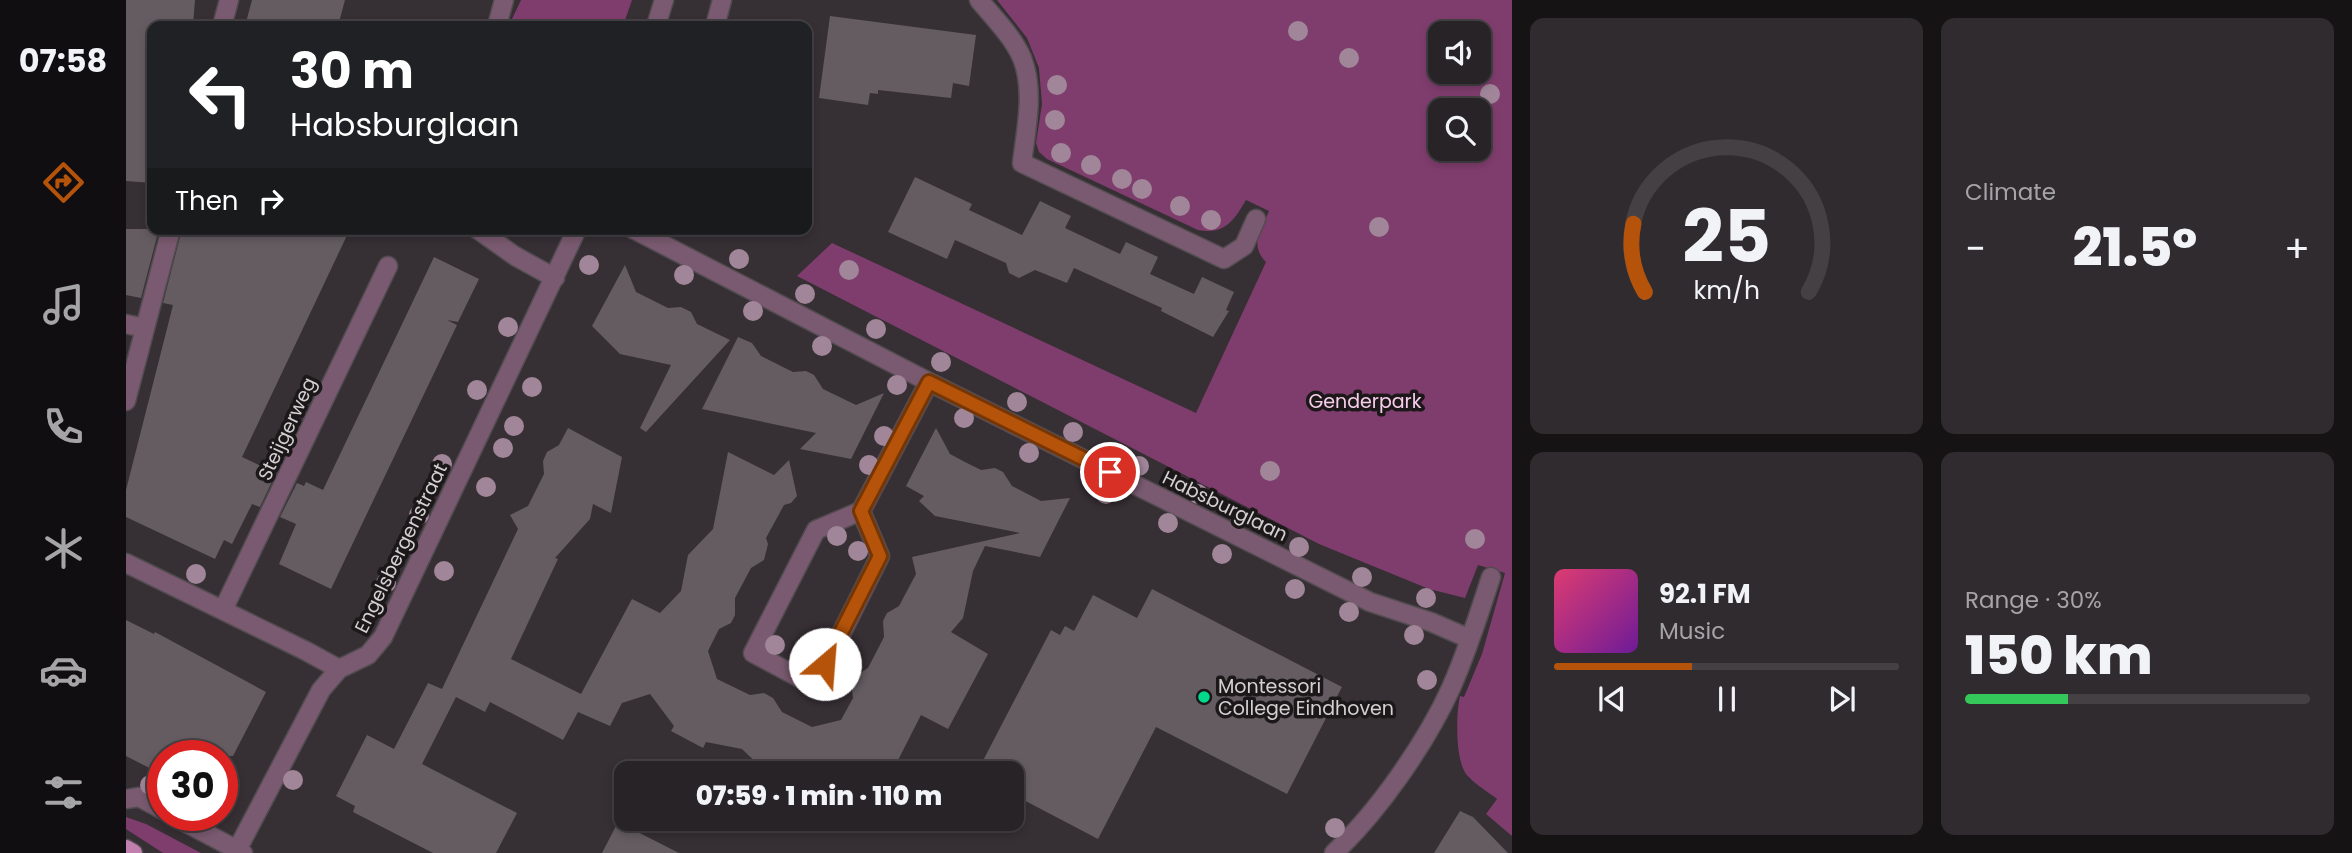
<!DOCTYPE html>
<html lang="en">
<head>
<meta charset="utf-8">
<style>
	body { margin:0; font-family:Poppins,sans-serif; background:#302b2f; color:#f1f3f6; height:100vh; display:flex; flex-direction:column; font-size:26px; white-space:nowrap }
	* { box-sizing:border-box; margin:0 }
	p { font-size:23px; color:#a5a4a7 }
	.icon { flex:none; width:38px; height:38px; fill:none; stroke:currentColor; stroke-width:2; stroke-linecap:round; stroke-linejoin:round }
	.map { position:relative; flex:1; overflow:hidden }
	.drawer { display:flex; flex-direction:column; gap:18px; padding:18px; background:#161315; width:840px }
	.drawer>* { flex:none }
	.top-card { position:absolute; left:21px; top:21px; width:665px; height:214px; border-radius:14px; box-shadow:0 4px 10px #0003,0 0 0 2px #444044; background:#202124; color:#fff; overflow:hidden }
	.tools { position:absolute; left:1302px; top:21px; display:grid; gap:14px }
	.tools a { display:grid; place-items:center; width:63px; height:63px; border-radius:14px; background:#282327; box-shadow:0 4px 10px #0003,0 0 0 2px #444044; font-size:35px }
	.speed { position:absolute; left:21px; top:740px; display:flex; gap:14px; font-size:35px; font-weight:700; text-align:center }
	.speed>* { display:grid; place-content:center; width:91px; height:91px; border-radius:50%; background:#282327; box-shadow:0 4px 10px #0003,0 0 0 2px #444044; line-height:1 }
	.speed .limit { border:10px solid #d22; background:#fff; color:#111 }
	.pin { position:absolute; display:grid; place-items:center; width:60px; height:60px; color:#fff; margin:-30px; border:4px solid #fff; border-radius:50%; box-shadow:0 2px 7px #0007 }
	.me { position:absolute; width:77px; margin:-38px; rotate:27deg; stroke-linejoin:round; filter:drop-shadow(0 0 5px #0008) }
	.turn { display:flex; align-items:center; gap:24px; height:147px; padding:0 28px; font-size:32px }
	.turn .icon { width:91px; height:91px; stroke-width:2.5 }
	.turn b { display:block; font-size:49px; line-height:60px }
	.then { display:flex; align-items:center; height:66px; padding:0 28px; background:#0003; gap:14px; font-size:26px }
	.big { font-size:52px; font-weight:800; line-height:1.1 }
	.drawer .tile { flex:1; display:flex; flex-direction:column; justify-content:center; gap:10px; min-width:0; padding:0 24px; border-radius:14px; background:#302b2f }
	.drawer .dial { align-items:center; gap:0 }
	.dial svg { height:182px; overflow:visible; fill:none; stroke:#444044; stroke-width:7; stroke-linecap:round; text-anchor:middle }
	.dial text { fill:#f1f3f6; stroke:none }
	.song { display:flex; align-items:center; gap:21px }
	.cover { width:84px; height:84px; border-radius:10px; background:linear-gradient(135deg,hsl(340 70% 55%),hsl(280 70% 35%)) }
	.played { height:7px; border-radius:4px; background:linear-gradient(90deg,#b45309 40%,#444044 40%) }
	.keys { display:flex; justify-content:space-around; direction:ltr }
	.heat { display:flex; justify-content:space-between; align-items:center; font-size:38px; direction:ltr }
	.charge { height:10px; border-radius:5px; background:linear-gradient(90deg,#34c759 30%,#444044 0) }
	.drawer .tiles { flex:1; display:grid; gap:18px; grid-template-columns:repeat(2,1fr) }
	.trip { position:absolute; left:488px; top:761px; width:410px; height:70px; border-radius:14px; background:#282327; box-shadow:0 4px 10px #0003,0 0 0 2px #444044; font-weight:800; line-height:70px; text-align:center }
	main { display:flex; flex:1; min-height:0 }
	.dock { display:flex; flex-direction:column; width:126px; justify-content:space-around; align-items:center; background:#100e10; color:#a5a4a7 }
	.dock .icon { width:49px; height:49px }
	.dock .on { color:#b45309 }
	.dock b { font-size:32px; color:#f1f3f6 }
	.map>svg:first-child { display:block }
	.green { fill:#7f3d6d; fill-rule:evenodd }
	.building { fill:#645c61 }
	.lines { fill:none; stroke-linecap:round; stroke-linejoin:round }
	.minor-casing { stroke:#524c50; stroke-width:21 }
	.major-casing { stroke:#524c50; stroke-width:21 }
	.minor { stroke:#7a5a70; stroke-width:18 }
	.major { stroke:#c17fad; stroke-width:18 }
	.tree { fill:#a08698 }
	.route-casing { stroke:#753606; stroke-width:18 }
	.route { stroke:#b45309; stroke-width:12 }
	.poi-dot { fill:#02d98b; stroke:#1c181a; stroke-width:2.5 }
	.labels { text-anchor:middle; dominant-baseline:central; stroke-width:7; stroke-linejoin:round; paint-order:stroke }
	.park-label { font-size:19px; fill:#f7cde9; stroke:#1c181a }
	.street-label { font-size:19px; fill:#d4d0d2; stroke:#1c181a }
	.poi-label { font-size:19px; fill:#d4d0d2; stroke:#1c181a; text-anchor:start }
</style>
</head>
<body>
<main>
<nav class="dock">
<b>07:58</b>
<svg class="icon on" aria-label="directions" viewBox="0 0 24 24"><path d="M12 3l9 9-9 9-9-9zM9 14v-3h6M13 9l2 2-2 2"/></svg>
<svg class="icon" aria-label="music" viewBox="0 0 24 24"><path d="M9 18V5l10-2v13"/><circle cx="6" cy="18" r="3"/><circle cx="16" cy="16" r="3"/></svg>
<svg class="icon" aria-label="phone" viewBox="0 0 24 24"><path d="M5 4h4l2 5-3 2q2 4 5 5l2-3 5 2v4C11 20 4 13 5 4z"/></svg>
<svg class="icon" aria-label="climate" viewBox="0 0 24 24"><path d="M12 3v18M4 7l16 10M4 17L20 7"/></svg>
<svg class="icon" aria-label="car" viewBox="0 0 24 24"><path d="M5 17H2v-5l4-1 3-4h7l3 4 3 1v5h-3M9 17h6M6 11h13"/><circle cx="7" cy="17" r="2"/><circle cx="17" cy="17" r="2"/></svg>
<svg class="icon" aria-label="filters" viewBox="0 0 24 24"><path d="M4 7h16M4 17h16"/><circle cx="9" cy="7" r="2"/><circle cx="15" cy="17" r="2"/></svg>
</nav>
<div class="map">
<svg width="1386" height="853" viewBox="0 0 1386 853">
	<rect width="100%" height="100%" fill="#362f34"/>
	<path class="green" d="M395 0H506L497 26H396L386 19Z
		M871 0H1386V836L1360 814 1371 799C1361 791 1348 784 1340 774 1329 758 1330 714 1334 696L1338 697 1356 654 1379 573 1352 565 1339 598 1303 589 1193 544 671 276 706 243 1070 413 1140 262C1123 245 1135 230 1143 211L1120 200C1108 221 1098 235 1072 230L921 159 913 152 910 143 916 104 913 68 901 38ZM1314 33H1353V72H1314ZM1314 110H1353V149H1314Z
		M0 817 20 824 75 853H37L0 829Z"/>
	<path class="building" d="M0 0H69L67 26H26V183L0 181Z
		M126 0H219L212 26H119Z
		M704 16 850 35 843 86 827 83 825 98 752 90V94L744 93 742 105 693 98Z
		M789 177 846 204 843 210 896 235 914 201 945 216 939 228 994 254 1000 242 1032 257 1024 274 1068 294 1076 277 1108 292 1100 310 1103 311 1087 337 1035 311 1036 308 948 268 941 283 909 270 893 278 883 273 880 263 829 240 821 259 762 232Z
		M0 229H33L15 298 0 295Z
		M56 229H224L116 457 150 473 134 507 126 504 106 544 98 540 89 559 0 517V490L47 305 37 303Z
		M308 257 353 279 332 322 321 320 331 325 205 589 153 564 170 524 154 517 171 483 178 486 180 482 197 490Z
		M499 265 510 292 542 308 555 307 565 312 571 324 604 340 520 432 514 428 545 365 494 354 466 326Z
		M612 337 626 343 635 356 667 372 680 371 688 375 697 389 730 405 758 393 725 459 674 449 690 433 576 409Z
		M442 428 496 457 485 513 467 504 464 519 429 558 432 559 385 659 455 694 506 599 534 613 555 591 562 555 587 529 602 452 648 475 663 460 671 496 665 503 658 505 640 538 642 544 638 560 625 568 609 598V615L605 623 593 629 582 651 591 679 624 695 638 693 647 698 656 712 686 727 715 720 727 698 725 683 729 676 742 668 758 637 757 621 761 613 773 606 790 574 786 557 894 533 809 516 793 501 798 496 780 486 810 428 824 454 839 462 855 470 869 468 877 472 886 486 915 501 944 498 914 557 859 546 847 571 837 618 825 632 862 654 822 729 795 715 765 774H756L742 765 736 774H642L616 749 580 742 577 748 545 731 548 726 524 694 496 703 484 726 452 712 437 740 364 702 359 712 330 697 296 764 391 813 370 853H307L227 812 229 806 210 796 241 735 268 749 302 683 316 689 392 529 384 515 402 506 418 474 417 461 421 452 433 445Z
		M1026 589 1216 687 1161 794 1030 727 972 839 886 794V774H850L925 630 934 635 939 626 948 631 967 595 1011 618Z
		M0 620 28 634 29 632 140 692 107 756H37V775L0 756Z
		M1334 811 1347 817 1382 853H1308Z
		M492 822 553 853H476Z"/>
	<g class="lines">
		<defs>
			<path id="minor" d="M853 0C868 18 887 37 896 58 909 91 900 129 896 163L1098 259 1118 246 1130 219
				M96 26 103 0
				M371 26 378 0
				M530 26 538 0
				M589 26 596 0
				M351 229 389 256 429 278
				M507 229 803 382 1244 602 1305 622 1344 639
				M0 324 19 328
				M0 401 45 229
				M735 511 754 556 689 686 627 653 690 530 735 511 803 382
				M0 563 180 651 213 669
				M97 610 262 266
				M0 799 13 797 37 810
				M47 816 117 853
				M111 850 195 690 213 669 242 655 257 637 451 229
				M1208 853C1252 812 1300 743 1325 688 1341 652 1353 614 1365 577"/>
			<path id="major" d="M0 849 7 853"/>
		</defs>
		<use href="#minor" class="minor-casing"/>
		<use href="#major" class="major-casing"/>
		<use href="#minor" class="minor"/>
		<use href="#major" class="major"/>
	</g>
	<g class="tree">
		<circle cx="1172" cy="31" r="10"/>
		<circle cx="1223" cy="58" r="10"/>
		<circle cx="931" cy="85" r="10"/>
		<circle cx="1364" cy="94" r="10"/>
		<circle cx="929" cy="120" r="10"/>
		<circle cx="935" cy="153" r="10"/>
		<circle cx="965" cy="165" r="10"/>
		<circle cx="996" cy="179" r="10"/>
		<circle cx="1016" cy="189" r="10"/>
		<circle cx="1054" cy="206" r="10"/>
		<circle cx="1085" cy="220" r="10"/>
		<circle cx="1253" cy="227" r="10"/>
		<circle cx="613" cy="259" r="10"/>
		<circle cx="463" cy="265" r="10"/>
		<circle cx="723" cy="270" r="10"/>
		<circle cx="558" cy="275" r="10"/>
		<circle cx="679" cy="294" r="10"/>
		<circle cx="627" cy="311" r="10"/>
		<circle cx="382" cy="327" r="10"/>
		<circle cx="750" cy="329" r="10"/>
		<circle cx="696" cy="346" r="10"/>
		<circle cx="815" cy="362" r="10"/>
		<circle cx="771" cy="385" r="10"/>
		<circle cx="406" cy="387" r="10"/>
		<circle cx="351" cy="390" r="10"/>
		<circle cx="891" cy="402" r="10"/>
		<circle cx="838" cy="418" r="10"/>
		<circle cx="388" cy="426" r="10"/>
		<circle cx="947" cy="432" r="10"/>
		<circle cx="758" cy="436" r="10"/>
		<circle cx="377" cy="448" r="10"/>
		<circle cx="903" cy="453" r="10"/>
		<circle cx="316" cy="464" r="10"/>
		<circle cx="743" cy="465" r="10"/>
		<circle cx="1013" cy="466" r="10"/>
		<circle cx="1144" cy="471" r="10"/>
		<circle cx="360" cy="487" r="10"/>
		<circle cx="980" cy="494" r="10"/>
		<circle cx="1072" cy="494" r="10"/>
		<circle cx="293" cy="515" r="10"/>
		<circle cx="1114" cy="518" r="10"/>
		<circle cx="1042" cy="523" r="10"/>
		<circle cx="711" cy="536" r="10"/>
		<circle cx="1349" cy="539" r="10"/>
		<circle cx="1173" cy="547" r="10"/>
		<circle cx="732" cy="551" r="10"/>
		<circle cx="1096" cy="554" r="10"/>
		<circle cx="318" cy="571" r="10"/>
		<circle cx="70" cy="574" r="10"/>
		<circle cx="1236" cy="577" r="10"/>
		<circle cx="260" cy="583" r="10"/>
		<circle cx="1169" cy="589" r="10"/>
		<circle cx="1300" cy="598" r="10"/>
		<circle cx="1223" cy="612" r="10"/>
		<circle cx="1288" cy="635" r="10"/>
		<circle cx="649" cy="645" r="10"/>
		<circle cx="679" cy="658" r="10"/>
		<circle cx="1301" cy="680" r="10"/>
		<circle cx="167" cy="780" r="10"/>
		<circle cx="24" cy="785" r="10"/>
		<circle cx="1209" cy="828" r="10"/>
	</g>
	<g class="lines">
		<defs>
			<path id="route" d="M699 664 754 556 735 511 803 382 984 472"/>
		</defs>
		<use href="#route" class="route-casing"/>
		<use href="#route" class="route"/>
	</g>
	<circle class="poi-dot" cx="1078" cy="697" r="7"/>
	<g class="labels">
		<g class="park-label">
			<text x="1239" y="401">Genderpark</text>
		</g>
		<g class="street-label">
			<text transform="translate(161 429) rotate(-65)">Steijgerweg</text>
			<text transform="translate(1099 506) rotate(26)">Habsburglaan</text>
			<text transform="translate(275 548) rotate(-64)">Engelsbergenstraat</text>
		</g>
		<g class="poi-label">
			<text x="1092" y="686">Montessori<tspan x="1092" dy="22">College Eindhoven</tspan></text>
		</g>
	</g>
</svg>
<div class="tools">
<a><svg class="icon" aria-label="sound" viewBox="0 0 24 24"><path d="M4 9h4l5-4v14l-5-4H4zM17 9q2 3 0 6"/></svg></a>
<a><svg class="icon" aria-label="search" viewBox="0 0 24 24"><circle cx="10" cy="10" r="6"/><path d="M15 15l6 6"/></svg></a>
</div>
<div class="speed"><div class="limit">30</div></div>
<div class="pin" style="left:984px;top:472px;background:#d93025"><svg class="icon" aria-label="arrive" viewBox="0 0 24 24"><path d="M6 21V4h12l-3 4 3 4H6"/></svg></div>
<svg class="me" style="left:699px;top:664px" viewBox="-20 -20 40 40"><circle r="19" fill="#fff"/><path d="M0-13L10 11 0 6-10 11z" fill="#b45309"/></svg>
<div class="trip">07:59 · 1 min · 110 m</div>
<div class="top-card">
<div class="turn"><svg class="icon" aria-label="left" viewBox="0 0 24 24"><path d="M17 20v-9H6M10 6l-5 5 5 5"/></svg><div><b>30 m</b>Habsburglaan</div></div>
<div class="then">Then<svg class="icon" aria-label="right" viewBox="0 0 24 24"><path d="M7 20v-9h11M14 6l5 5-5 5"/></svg></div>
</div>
</div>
<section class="drawer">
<div class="tiles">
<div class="tile dial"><svg viewBox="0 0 100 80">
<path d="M14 69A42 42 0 1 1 86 69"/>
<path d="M14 69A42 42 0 0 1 9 39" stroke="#b45309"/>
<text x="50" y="56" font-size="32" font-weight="700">25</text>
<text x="50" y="72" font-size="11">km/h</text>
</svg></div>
<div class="tile"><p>Climate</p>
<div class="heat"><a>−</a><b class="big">21.5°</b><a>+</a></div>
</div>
<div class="tile">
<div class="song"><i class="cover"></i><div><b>92.1 FM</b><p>Music</p></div></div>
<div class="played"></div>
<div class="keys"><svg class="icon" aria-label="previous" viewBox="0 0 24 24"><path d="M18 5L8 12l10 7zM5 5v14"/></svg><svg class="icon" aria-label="pause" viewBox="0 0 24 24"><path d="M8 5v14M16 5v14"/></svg><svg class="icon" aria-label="next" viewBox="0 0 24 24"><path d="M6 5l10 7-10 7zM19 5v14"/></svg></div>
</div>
<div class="tile"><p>Range · 30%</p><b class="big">150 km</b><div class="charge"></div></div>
</div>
</section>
</main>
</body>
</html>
